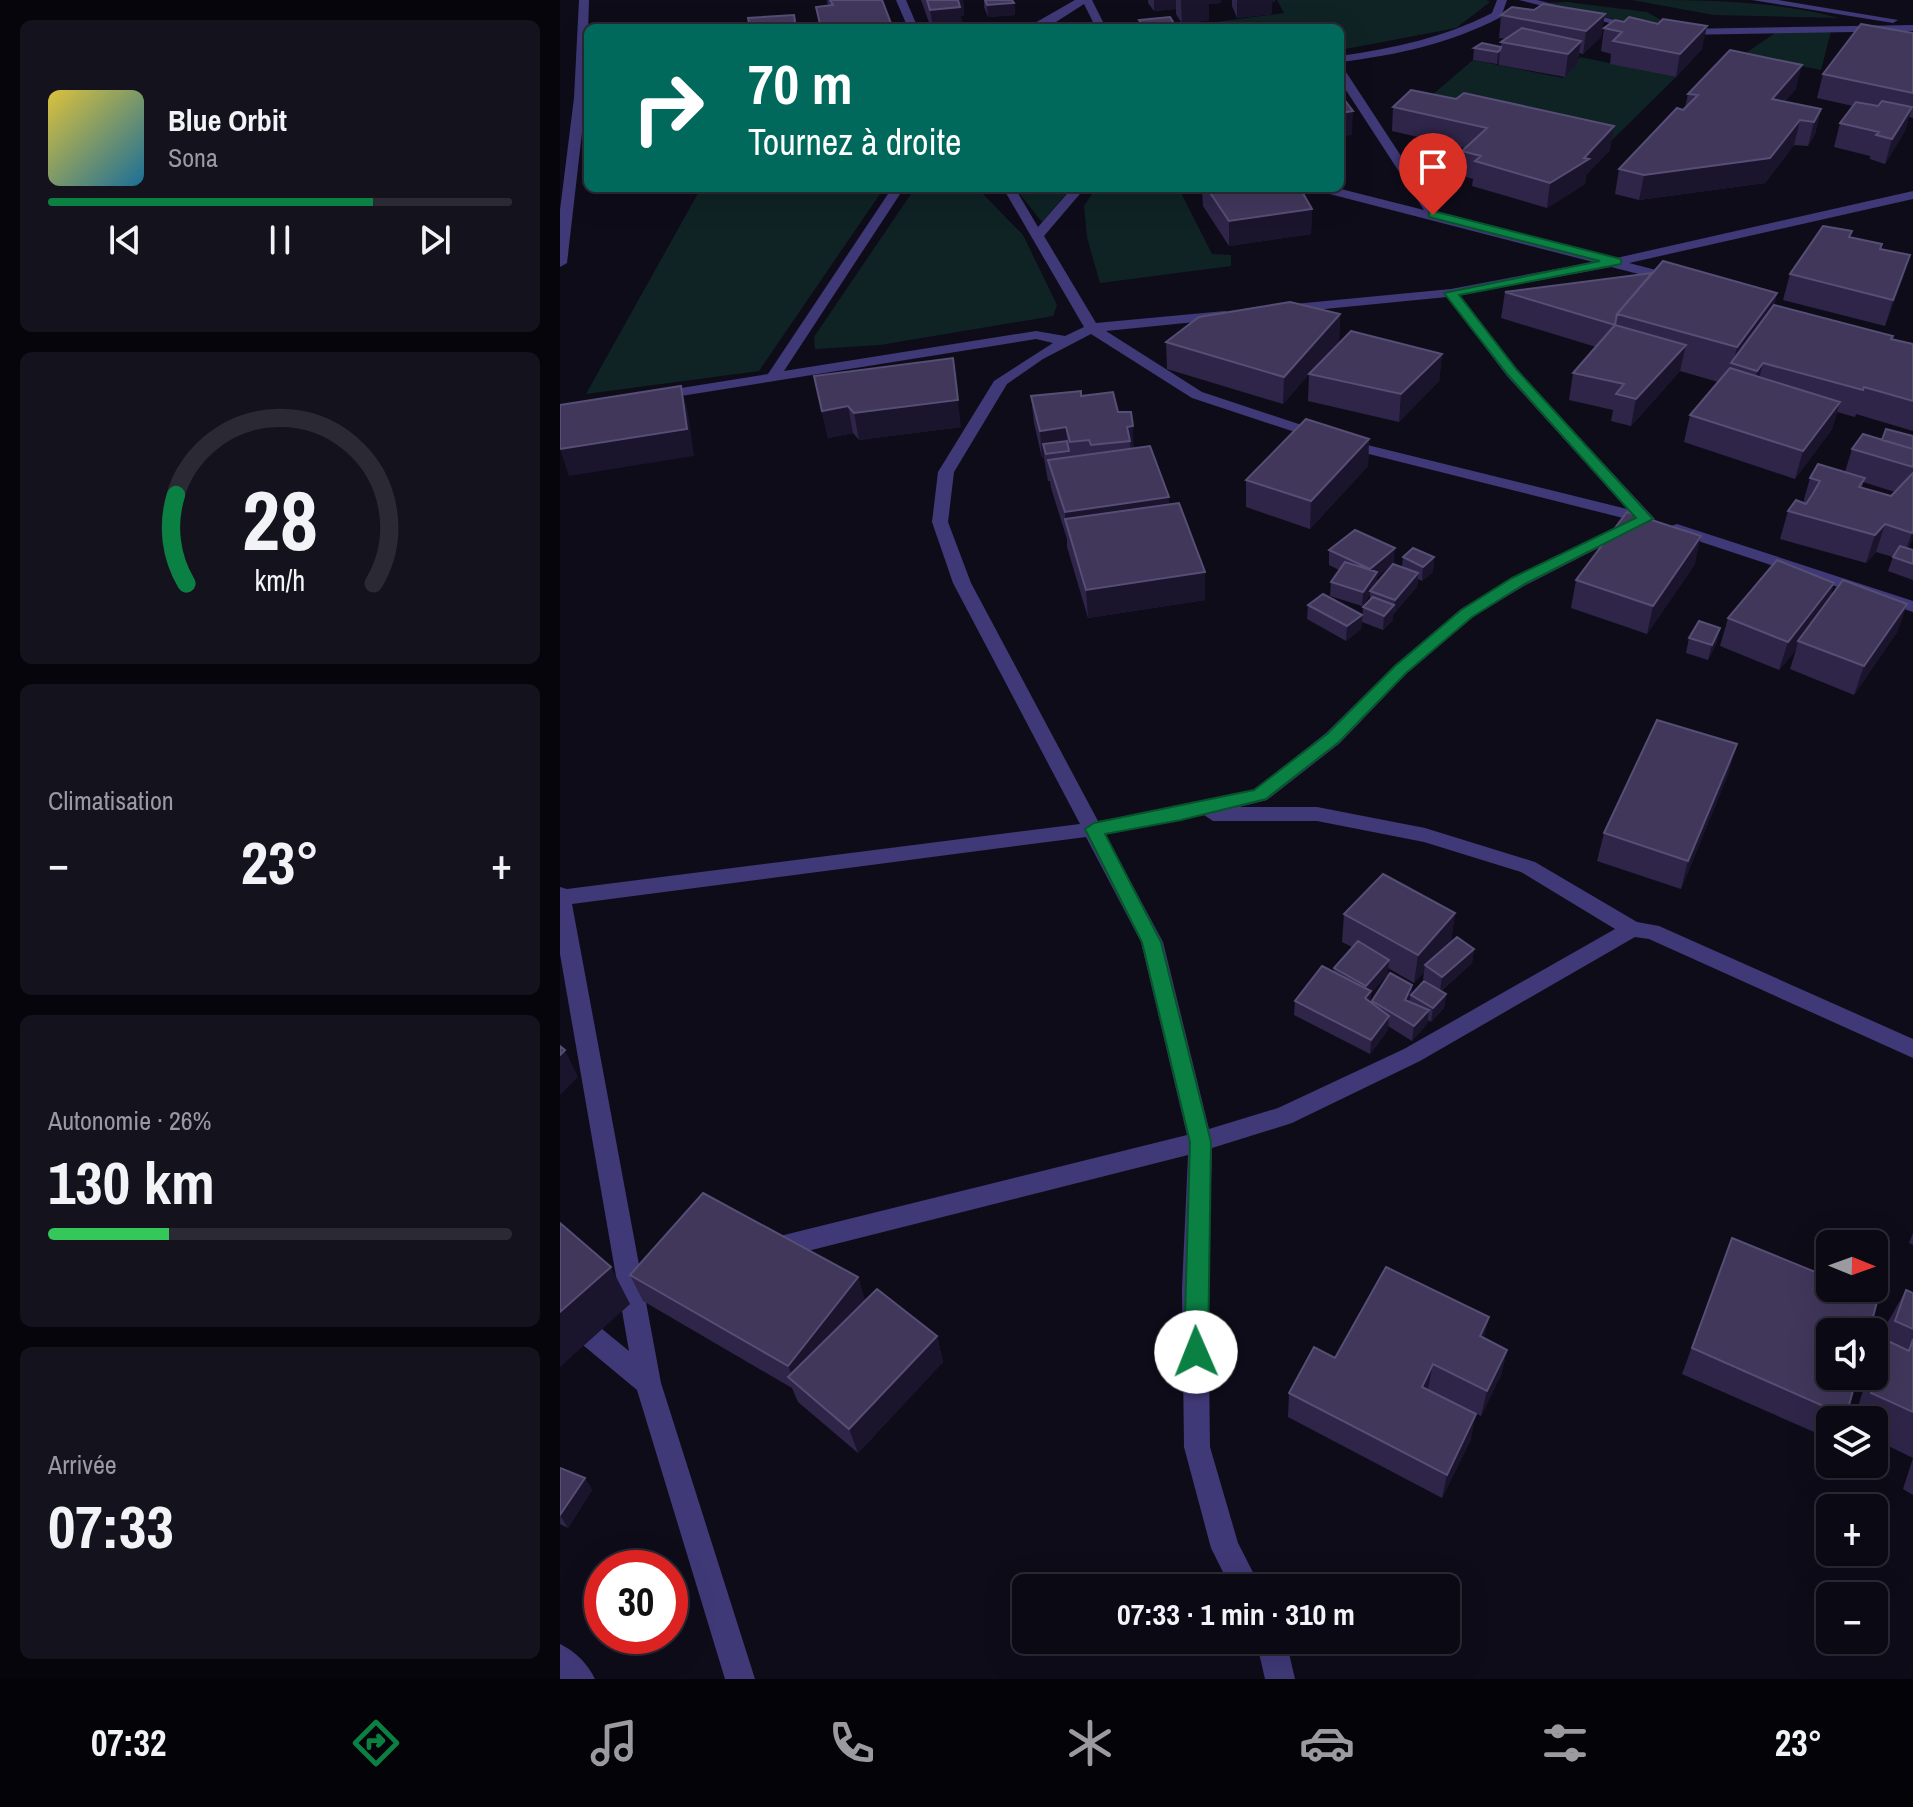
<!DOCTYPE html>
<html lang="fr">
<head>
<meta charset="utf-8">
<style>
	body { margin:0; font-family:"Archivo Narrow",sans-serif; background:#14121d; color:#f1f3f6; height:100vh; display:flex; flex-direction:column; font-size:30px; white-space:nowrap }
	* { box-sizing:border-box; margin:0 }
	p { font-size:26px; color:#9a9aa0 }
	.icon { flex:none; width:44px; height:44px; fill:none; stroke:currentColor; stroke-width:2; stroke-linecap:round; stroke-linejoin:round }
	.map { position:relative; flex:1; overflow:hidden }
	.panel { display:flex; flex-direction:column; gap:20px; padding:20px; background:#06050b; width:560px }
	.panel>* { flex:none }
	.top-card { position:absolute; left:24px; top:24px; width:760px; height:168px; border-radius:12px; box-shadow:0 8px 32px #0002,0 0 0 2px #2b2a34; background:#00695c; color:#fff; overflow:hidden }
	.needle { width:52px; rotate:91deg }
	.fabs { position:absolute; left:1256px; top:1230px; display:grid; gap:16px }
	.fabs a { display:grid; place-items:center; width:72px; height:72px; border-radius:12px; background:#0b0914; box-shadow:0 8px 32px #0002,0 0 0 2px #2b2a34; font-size:40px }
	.speed { position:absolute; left:24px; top:1550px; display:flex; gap:16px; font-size:40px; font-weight:700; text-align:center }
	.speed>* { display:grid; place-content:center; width:104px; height:104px; border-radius:50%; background:#0b0914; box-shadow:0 8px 32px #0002,0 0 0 2px #2b2a34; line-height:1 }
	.speed .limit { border:12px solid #d22; background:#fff; color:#111 }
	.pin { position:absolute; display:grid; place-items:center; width:68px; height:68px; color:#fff; margin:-82px -34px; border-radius:50% 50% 50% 0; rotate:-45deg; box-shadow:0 0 8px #0007 }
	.pin .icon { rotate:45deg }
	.me { position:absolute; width:88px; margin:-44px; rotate:359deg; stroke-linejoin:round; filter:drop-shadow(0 0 6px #0008) }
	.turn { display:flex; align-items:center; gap:28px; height:168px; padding:0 32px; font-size:36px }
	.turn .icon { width:104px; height:104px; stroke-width:2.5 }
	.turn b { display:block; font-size:56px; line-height:68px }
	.big { font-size:60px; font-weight:700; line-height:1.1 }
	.panel .widget { flex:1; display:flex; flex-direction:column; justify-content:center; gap:12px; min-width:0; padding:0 28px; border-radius:12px; background:#14121d }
	.panel .dial { align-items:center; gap:0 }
	.dial svg { height:208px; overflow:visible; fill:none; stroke:#2b2a34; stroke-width:7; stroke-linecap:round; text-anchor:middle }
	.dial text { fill:#f1f3f6; stroke:none }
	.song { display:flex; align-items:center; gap:24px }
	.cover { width:96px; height:96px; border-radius:12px; background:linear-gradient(135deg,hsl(50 70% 55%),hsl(200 70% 35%)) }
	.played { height:8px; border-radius:4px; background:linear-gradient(90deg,#0b8043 70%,#2b2a34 70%) }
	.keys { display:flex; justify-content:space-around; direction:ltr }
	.heat { display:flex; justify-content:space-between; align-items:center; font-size:44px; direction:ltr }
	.charge { height:12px; border-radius:6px; background:linear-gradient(90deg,#34c759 26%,#2b2a34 0) }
	.trip { position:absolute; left:452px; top:1574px; width:448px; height:80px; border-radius:12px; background:#0b0914; box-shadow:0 8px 32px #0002,0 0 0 2px #2b2a34; font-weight:700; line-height:80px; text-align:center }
	.tab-bar { display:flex; height:128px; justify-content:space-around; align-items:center; background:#040408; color:#9a9aa0 }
	.tab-bar .icon { width:56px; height:56px }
	.tab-bar .on { color:#0b8043 }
	.tab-bar b { font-size:36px; color:#f1f3f6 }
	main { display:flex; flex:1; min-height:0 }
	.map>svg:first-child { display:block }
	.green { fill:#0f2324 }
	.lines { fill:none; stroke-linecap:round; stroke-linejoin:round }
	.minor { fill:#3f3977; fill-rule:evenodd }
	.wall { fill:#2e2548; fill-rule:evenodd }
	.shaded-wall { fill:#1a142d }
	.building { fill:#40375b; stroke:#564e74; stroke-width:2 }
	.route { fill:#0b8043; stroke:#07532c; stroke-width:2 }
</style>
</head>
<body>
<main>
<section class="panel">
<div class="widget">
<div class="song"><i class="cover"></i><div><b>Blue Orbit</b><p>Sona</p></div></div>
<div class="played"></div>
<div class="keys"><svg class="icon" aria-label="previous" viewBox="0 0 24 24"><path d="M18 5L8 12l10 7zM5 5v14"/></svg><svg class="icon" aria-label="pause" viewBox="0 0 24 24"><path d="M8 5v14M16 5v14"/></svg><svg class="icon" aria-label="next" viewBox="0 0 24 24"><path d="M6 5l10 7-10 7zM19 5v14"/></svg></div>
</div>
<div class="widget dial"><svg viewBox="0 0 100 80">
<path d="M14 69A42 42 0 1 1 86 69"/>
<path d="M14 69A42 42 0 0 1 10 35" stroke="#0b8043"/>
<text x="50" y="56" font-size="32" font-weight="700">28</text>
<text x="50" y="72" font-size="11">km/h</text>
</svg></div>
<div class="widget"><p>Climatisation</p>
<div class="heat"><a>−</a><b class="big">23°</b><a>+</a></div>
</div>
<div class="widget"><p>Autonomie · 26%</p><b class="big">130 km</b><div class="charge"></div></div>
<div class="widget"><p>Arrivée</p><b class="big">07:33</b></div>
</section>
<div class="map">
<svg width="1353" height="1679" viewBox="0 0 1353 1679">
	<rect width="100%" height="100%" fill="#0f0c1a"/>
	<path class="green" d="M717 0H926L930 2 896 28 780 50V28H612L724 13Z
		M1072 0C1142 0 1211 0 1279 18L1154 15Z
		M1007 2 1087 12 1115 28 1079 25 986 3Z
		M1271 31 1261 70 1183 55 1215 33Z
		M1020 57 1116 77 1043 149 850 114 913 60 1003 78Z
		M141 188H324L199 371 26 394Z
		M355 188H422V193L463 235 497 305 493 316 320 345 255 349 254 337Z
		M455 188H511L482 222Z
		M536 188H658L621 193 652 254 671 255V266L540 283 527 237 524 206Z"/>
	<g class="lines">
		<path class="minor" d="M19 0H29L26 98 7 263 0 267V210L14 98Z
			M336 0H346L358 28H348Z
			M515 0H532L546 28H536L524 4 493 24 466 28Z
			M937 0H947L941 17C889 44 837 55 780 62V56C834 48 883 38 932 13Z
			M959 0H977L1082 27 1077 30Z
			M1192 0H1218L1338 20 1333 23Z
			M1353 25V31L1120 35 1115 32 1120 29Z
			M780 69 786 72 879 214 1052 259 1353 191V199L1069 263 1123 277 1125 280 1118 284 1051 267 900 295 957 370 1095 519 964 586 913 617 846 674 780 743 707 800 679 807H757L865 828 975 862 1077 922 1099 926 1353 1039V1058L1089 939 1075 937 860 1061 732 1123 652 1148 648 1289 650 1447 678 1543 701 1588H671L651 1548 624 1447 622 1289 628 1155 212 1260 203 1257 200 1249 203 1241 212 1238 627 1135 581 942 526 837 12 904 101 1383 195 1679H165L77 1390 0 1326V1298L9 1302 69 1351 0 954V887L7 889 520 824 393 583 372 522 378 472 434 381 493 343 476 339 96 400 89 396 96 392 208 374 332 188H344L224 371 476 331 505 336 524 327 443 188H455L478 227 512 188H525L484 236 536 323 665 311 672 315 665 319 546 331 642 392 787 440 1067 509 947 376 887 297 724 313 717 309 724 305 891 289 1033 262 758 191 756 188H777L864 210 780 81ZM531 334 632 398 777 446 1071 520 952 578 901 609 834 666 766 733 694 790 621 807 538 821 411 583 388 522 394 472 447 384 483 359ZM644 815 653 821H757L864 842 961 872 1055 929 844 1049 718 1108 649 1129 603 942 545 834Z
			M1117 524 1353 601V612L1111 532V526Z
			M696 1640H726L735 1679H705Z
			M0 1644C15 1651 28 1664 35 1679H0Z"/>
	</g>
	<path class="wall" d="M267 0H321L332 28H260L256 7 268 6Z
		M361 0H403L404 15 401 16 402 28H371Z
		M424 0H452L454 3 455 15 428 17 424 7Z
		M588 0H661V3L649 4V20L622 24 616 14V9L594 11 588 3Z
		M672 0H715V2H712V14L677 18 672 6Z
		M974 10 1045 14 1041 37 1023 54 1019 53 1017 64 1005 77 939 65V62L937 64 913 60 914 48 941 47V42L946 39 939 38 941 15Z
		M1044 28 1142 49 1116 77 1050 64 1051 54 1041 51Z
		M1353 33V118L1349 117 1345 131 1325 164 1310 159V156L1274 147 1280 123 1293 106 1257 98 1263 74Z
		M1236 89 1225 101 1261 109 1255 134 1248 146 1234 145 1205 183 1079 200 1055 194 1059 169 1125 108 1128 94Z
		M833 107 1050 150 1026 175 1025 184 987 208 912 186 913 179 899 175 902 151 905 148 832 131Z
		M642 188H740L752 209 751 234 669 246 643 206Z
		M1290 237 1321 249 1350 255 1342 280 1325 326 1223 300 1230 274Z
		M945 292 1217 293 1214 305 1332 339 1353 344V431L1296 414 1295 417 1277 412 1272 429 1235 479 1124 442 1130 415 1158 382 1120 371 1071 426 1051 421 1053 410 1009 400 1013 373 1036 347 941 318Z
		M780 314 779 341 751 372 882 354 879 381 839 422 748 401 749 374 723 404 607 369 606 342Z
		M254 376 401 427 299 440 293 433 268 438Z
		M471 396H522L558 412 574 448 609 497V505L645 572V600L528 618 507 547V539L491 488 490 481H488L484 458H482L474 423Z
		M1353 436V538L1348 549 1353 550V580L1328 571 1333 557 1316 552 1306 563 1220 539 1228 511 1243 503 1250 478 1285 472 1292 449 1322 440ZM1303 482 1335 492 1331 496 1302 488Z
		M809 439 808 466 750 529 686 507V480Z
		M769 550 834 562 817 577 816 584 842 567 843 557H874L873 572 862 581 858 579 857 587 833 614V620L823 630 802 622 803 607 810 601V595L802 606 770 596 771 582 779 570 769 565Z
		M1135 564 1087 634 1011 608 1016 580Z
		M1274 583 1270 598 1347 604 1337 632 1294 695 1230 669 1236 650 1219 670 1160 646 1168 618Z
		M748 605 802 615 801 629 786 641 747 619Z
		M1129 638 1157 642 1148 660 1126 653Z
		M1169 772 1121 889 1037 861 1044 833Z
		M895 913 891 941 914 949 912 963 881 991 886 994 884 1008 871 1022 868 1020 867 1024 852 1041 828 1026V1030L810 1054 734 1015 735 1001 773 972 774 968 792 947 782 942 784 914ZM828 968 854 983 864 972 863 979 873 986 851 995 852 985 812 1001V1003L810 1002 811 993 828 974Z
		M1353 1233V1245L1349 1243Z
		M1172 1238 1286 1416 1283 1420H1270V1439L1122 1374Z
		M70 1275 298 1277 305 1301 377 1336 383 1362 298 1453 238 1402 232 1388 83 1301Z
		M1346 1290 1353 1293V1495L1343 1489 1353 1458 1314 1439V1420H1294L1307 1377 1314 1376V1365L1318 1359 1314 1357 1325 1327Z
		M924 1339 947 1350 941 1375 921 1416 868 1390 911 1439 882 1498 728 1417 729 1393 775 1358Z
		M0 1468 25 1478 32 1490 8 1528 0 1524Z"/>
	<path class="shaded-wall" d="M397 0H403L404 15 401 16 402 28H373L370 10Z
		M594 0H616V9L594 11Z
		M621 0H661V3L649 4V20L622 24Z
		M677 0H715V2H712V14L677 18Z
		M454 3 455 15 428 17 427 5Z
		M1045 14 1041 37 1023 54 1026 31Z
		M1147 26 1142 49 1116 77 1120 54Z
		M1021 41 1017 64 1005 77 1008 54Z
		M940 50 939 62 937 64 938 52Z
		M1242 65 1236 89 1206 123 1212 99Z
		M1352 107 1345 131 1325 164 1332 139Z
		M1261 109 1255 134 1248 146 1254 122Z
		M793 111 792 135 780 137V113Z
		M1240 120 1234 145 1205 183 1079 200 1084 175Z
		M1054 126 1050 150 1026 175 1025 184 987 208 990 183 1024 158Z
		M752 209 751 234 669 246V221Z
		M1350 255 1342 280 1325 326 1333 300Z
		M1217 293 1207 331 1173 364 1177 347Z
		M780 314 779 341 723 404 724 377Z
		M1126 345 1120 371 1071 426 1076 399Z
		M882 354 879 381 839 422 841 394Z
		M393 358 401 427 299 440 294 413Z
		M1203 363 1196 390 1191 398 1197 371Z
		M121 386 128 413 134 456 9 476 0 449Z
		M1280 402 1272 429 1235 479 1243 451Z
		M288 406 293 433 268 438 262 411Z
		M573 426 574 454H571L570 441 567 427Z
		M506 427 508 451 483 444 484 458H482L480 431Z
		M809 439 808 466 750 529 751 501Z
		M609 497 610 524 505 521V512Z
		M1325 524 1316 552 1306 563 1315 535Z
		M1353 530V538L1342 561Z
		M1141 536 1135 564 1087 634 1093 606Z
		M835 548 834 562 817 577 816 586 810 591V595L802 606 803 592 810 569Z
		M874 557 873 572 862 581 863 567Z
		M645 572V600L528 618 526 590Z
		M858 573 857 587 834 614 835 600Z
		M1274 583 1266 611 1238 641 1236 650 1219 670 1228 642Z
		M1347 604 1337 632 1294 695 1304 666Z
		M834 605 833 620 823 630 824 616Z
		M802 615 801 629 786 641 787 626Z
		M1160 628 1157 642 1148 660 1152 645Z
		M1177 744 1169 772 1121 889 1128 861Z
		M895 913 891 941 865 965 864 972 854 983 858 955Z
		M914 949 912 963 880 991 882 977Z
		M829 960 828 974 811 993 810 1005 804 1013 806 986Z
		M852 985 850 999 843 1014 845 1000Z
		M886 994 884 1008 871 1022 873 1008Z
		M869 1010 867 1024 852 1041 854 1026Z
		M829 1016 828 1030 810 1054 811 1040Z
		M5 1050 18 1077 0 1095V1055Z
		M51 1267 70 1304 0 1367V1312Z
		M298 1277 306 1303 235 1383 228 1366Z
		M929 1317 923 1342 920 1336Z
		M377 1336 383 1362 298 1453 289 1429Z
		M947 1350 941 1375 921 1416 927 1391Z
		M873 1364 868 1389 858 1411 862 1387Z
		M916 1414 911 1439 882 1498 887 1475Z
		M25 1478 32 1490 8 1528 0 1515Z"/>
	<path class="building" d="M270 0H322L332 26 317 28H261L256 7 273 5Z
		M367 0H398L400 7 370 10Z
		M425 0H452L454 3 427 5Z
		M983 4 1045 14 1026 31 941 15 952 7 974 10Z
		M234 15 236 28H190L188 18Z
		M610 17 617 28H584L579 20Z
		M1069 17 1098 24 1103 19 1147 26 1120 54 1053 41 1062 32 1044 28 1055 20 1064 22Z
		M1301 24 1353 33V93L1263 74Z
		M962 28 1021 41 1008 54 941 42Z
		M922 43 941 47 940 50 938 52 914 48Z
		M1170 50 1242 65 1212 99 1261 109 1254 122 1240 120 1210 158 1084 175 1059 169 1117 108 1123 110 1138 95 1128 94Z
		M851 90 896 99 904 93 1054 126 1024 158 1029 159 990 183 915 161 921 156 902 151 927 128 833 107Z
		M780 94 793 111 780 113Z
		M1322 101 1352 107 1332 139 1316 135 1319 132 1280 123 1296 102 1318 106Z
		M647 188H740L752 209 669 221Z
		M1263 226 1292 231 1289 237 1322 244 1320 249 1350 255 1333 300 1230 274Z
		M1103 261 1217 293 1177 347 1057 314Z
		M1092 273 1057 314 1055 325 945 292Z
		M730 302 780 314 724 377 606 342 639 317Z
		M1214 305 1333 336 1331 339 1353 344V401L1304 387 1303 390 1203 363 1197 371 1171 363Z
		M1055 325 1126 345 1076 399 1056 394 1064 384 1013 373Z
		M791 331 882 354 841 394 749 374Z
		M393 358 398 400 294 413 288 406 262 411 254 376Z
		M1170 368 1280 402 1243 451 1130 415Z
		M121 386 127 429 0 449V405Z
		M521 391V396L553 392 558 412H571L573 426 567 427 570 441 531 445 529 440 510 442 506 427 480 431 471 396Z
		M746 419 809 439 751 501 686 480Z
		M1326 429 1353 436V449L1322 440Z
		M1303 434 1353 449V467L1292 449Z
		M507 441 509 451 486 454 483 444Z
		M590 446 609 497 505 512 488 460Z
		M1258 464 1305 478 1299 487 1331 496 1353 473V530L1352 533 1325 524 1315 535 1228 511 1236 500 1246 504 1252 495 1260 481 1250 478Z
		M619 503 645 572 526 590 505 519Z
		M1067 512 1141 536 1093 606 1016 580Z
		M795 530 835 548 810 569 769 550Z
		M1340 546 1353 550V564L1333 557Z
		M853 548 874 557 863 567 843 557Z
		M1217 560 1274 583 1228 642 1168 618Z
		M785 562 817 572 803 592 771 582Z
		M833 564 858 573 835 600 810 591Z
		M1283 580 1347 604 1304 666 1238 641Z
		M763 594 802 615 787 626 748 605Z
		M813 597 834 605 824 616 803 607Z
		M1139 621 1160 628 1152 645 1129 638Z
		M1097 720 1177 744 1128 861 1044 833Z
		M823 874 895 913 858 955 784 914Z
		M897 937 914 949 882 977 865 965Z
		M798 941 829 960 806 986 774 968Z
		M762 966 811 991 805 998 829 1016 811 1040 735 1001Z
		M830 973 852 985 845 1000 869 1010 854 1026 812 1001Z
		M864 981 886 994 873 1008 851 995Z
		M0 1046 5 1050 0 1055Z
		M143 1193 298 1277 228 1366 70 1275Z
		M0 1223 51 1267 0 1312Z
		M1172 1238 1270 1278V1288H1295L1318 1298 1309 1332H1270V1376H1297L1286 1416 1132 1348Z
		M826 1267 929 1317 920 1336 947 1350 927 1391 873 1364 862 1387 916 1414 887 1475 729 1393 754 1347 775 1358Z
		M317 1289 377 1336 289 1429 228 1377Z
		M1346 1290 1353 1293V1329L1335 1321Z
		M1353 1339V1412L1311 1393 1328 1341 1349 1351Z
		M0 1468 25 1478 0 1515Z"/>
	<path class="route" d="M873 211 1061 259V264L1056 265 899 295 957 370 1093 519 963 585 912 617 846 673 779 742 706 799 621 820 545 834 601 942 651 1142 648 1352 644 1360 636 1363 628 1360 624 1352 630 1142 582 942 525 829 534 823 694 790 767 734 835 666 901 610 952 578 1076 518 948 375 884 293 1040 261 869 217V212Z"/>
</svg>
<div class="fabs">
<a><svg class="needle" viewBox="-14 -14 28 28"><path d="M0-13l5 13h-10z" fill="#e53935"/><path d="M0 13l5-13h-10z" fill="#9a9aa0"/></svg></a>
<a><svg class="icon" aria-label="sound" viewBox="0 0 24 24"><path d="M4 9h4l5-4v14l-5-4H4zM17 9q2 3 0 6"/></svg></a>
<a><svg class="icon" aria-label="layers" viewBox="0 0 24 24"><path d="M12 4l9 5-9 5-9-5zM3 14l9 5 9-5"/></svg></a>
<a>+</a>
<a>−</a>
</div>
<div class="speed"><div class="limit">30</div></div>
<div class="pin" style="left:873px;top:215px;background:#d93025"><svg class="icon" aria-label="arrive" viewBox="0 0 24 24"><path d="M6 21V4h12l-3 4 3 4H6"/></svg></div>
<svg class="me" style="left:636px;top:1352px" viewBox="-20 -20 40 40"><circle r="19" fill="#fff"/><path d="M0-13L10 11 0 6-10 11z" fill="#0b8043"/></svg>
<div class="trip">07:33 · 1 min · 310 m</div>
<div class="top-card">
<div class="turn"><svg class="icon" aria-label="right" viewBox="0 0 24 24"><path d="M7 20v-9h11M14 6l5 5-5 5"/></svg><div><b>70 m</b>Tournez à droite</div></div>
</div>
</div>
</main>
<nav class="tab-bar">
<b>07:32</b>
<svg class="icon on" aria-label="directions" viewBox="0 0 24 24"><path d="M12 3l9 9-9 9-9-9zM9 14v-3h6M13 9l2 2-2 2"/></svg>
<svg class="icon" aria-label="music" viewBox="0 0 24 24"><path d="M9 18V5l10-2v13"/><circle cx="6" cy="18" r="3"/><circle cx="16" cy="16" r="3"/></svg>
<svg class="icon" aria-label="phone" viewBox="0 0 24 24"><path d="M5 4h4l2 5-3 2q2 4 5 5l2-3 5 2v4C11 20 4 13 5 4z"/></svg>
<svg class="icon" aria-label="climate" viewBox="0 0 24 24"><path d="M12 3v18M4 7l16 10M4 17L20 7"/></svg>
<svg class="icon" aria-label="car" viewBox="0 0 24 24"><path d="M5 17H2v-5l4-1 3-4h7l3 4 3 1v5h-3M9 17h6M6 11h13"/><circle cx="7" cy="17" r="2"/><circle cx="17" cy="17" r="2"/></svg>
<svg class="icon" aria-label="filters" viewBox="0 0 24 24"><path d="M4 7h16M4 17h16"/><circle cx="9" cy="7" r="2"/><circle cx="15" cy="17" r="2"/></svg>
<b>23°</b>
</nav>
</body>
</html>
